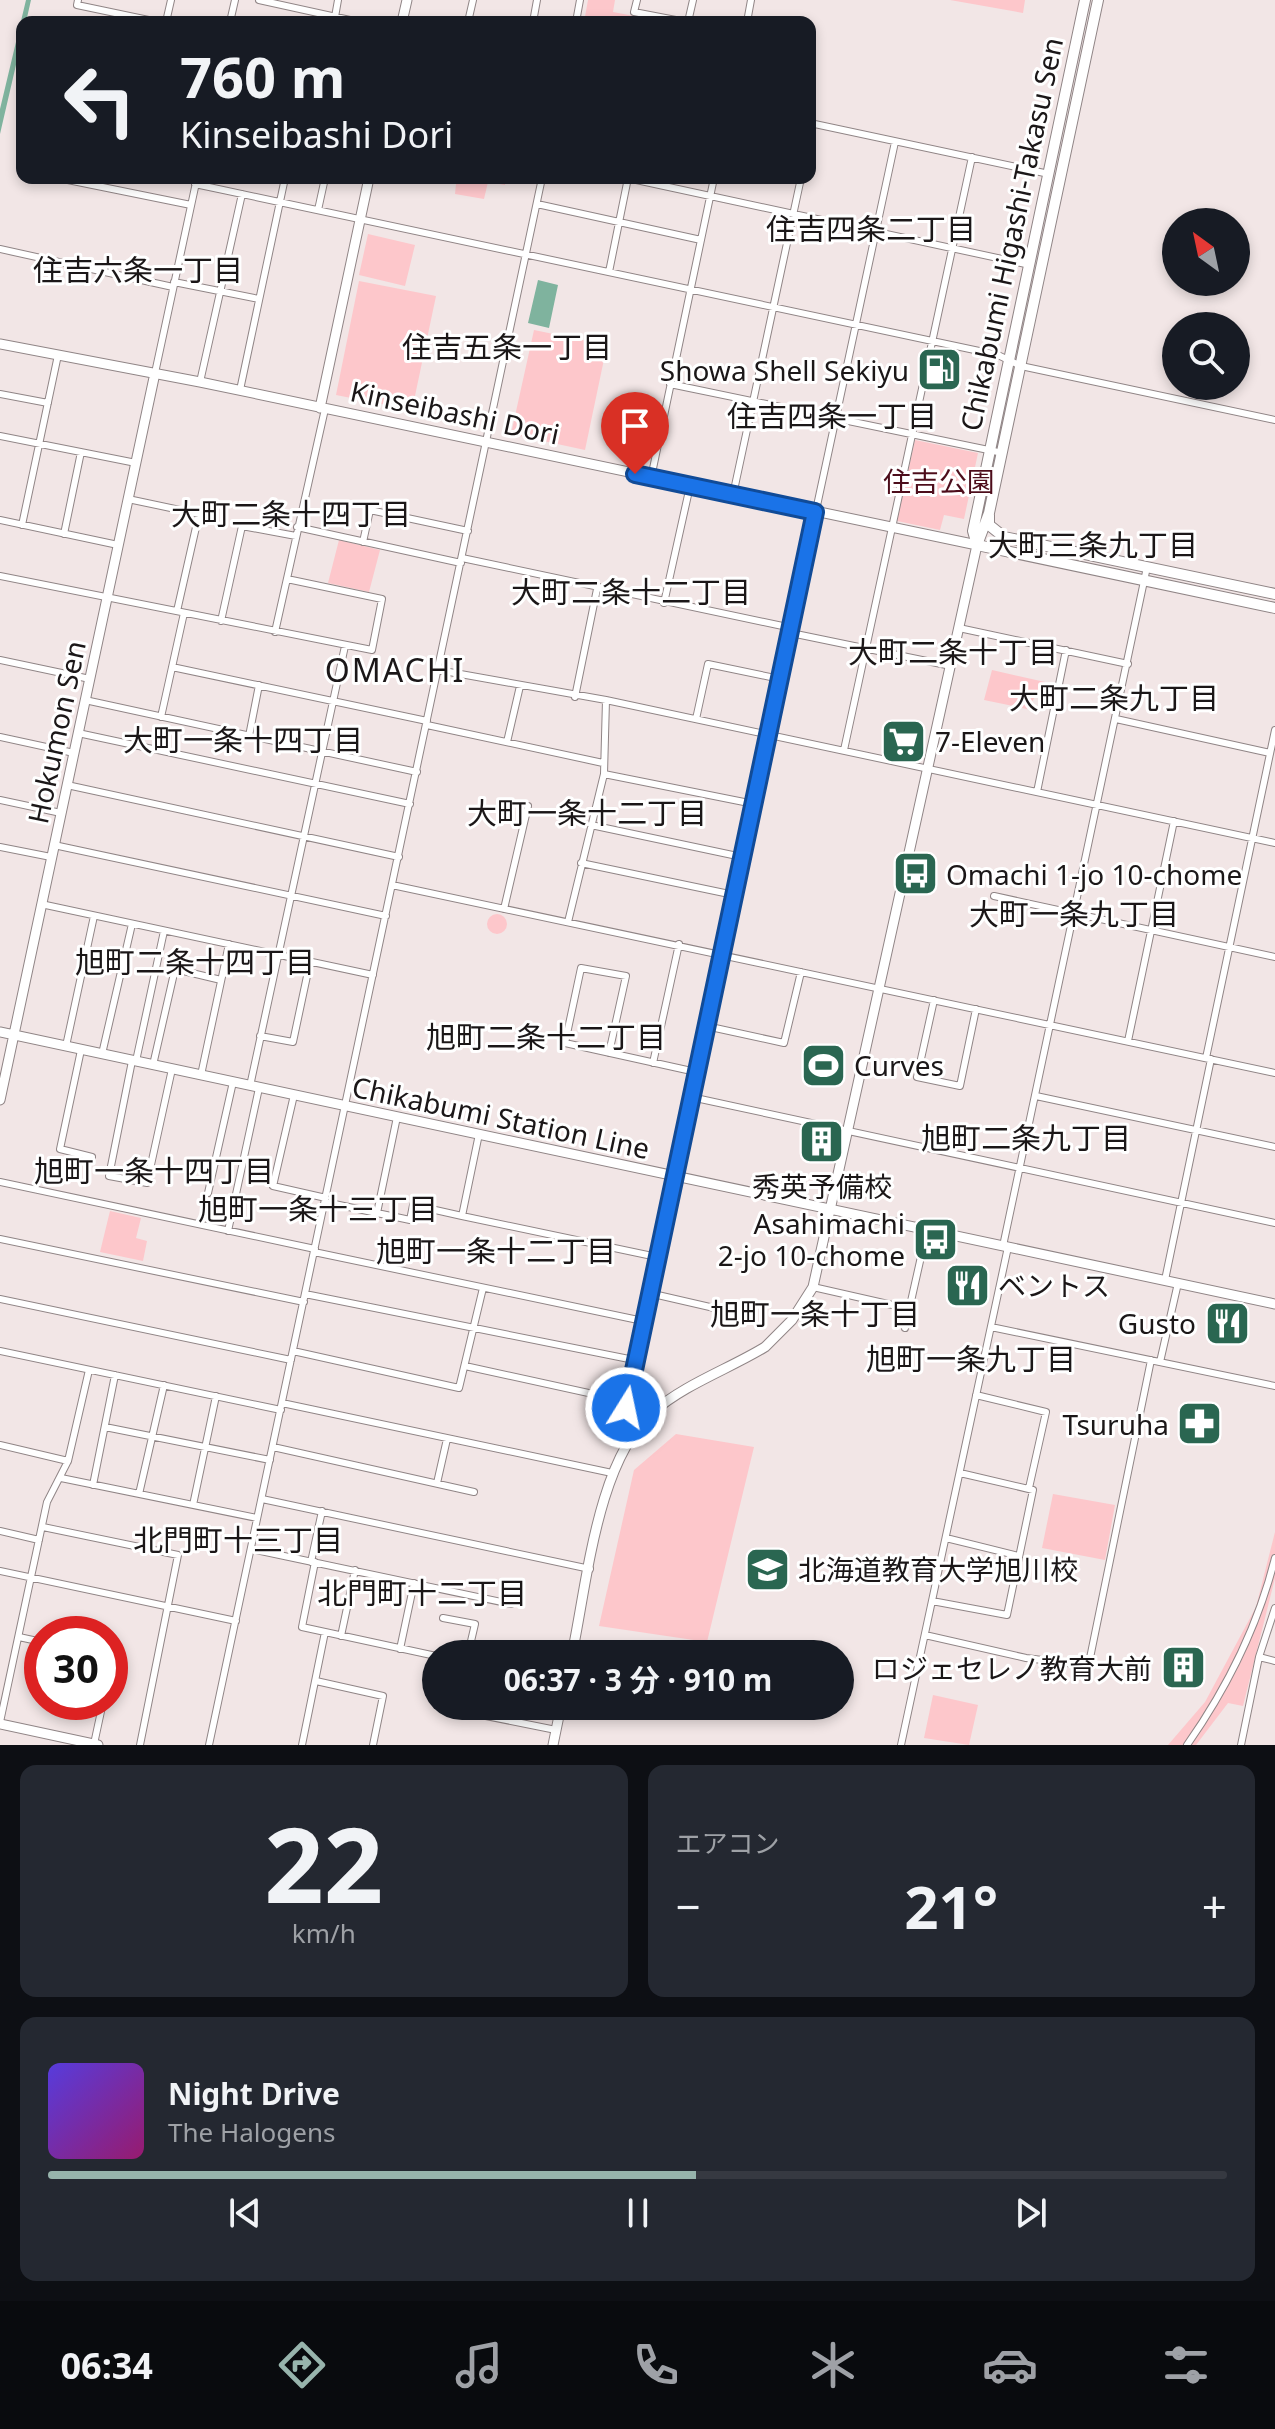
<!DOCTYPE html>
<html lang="ja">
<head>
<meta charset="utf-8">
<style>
	body { margin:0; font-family:"Noto Sans","Noto Sans JP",sans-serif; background:#242831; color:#f1f3f6; height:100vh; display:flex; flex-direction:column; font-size:30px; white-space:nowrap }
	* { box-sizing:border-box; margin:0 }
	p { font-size:26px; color:#9ea1a6 }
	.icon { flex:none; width:44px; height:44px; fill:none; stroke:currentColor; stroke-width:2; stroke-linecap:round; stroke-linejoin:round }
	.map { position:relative; height:1745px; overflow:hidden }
	.details { display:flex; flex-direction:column; gap:20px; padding:20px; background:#0d0f14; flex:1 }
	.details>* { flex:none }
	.guide { position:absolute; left:16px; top:16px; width:800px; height:168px; border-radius:16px; box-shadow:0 4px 12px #0003; background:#171b24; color:#f1f3f6; overflow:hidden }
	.needle { width:52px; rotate:327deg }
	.buttons { position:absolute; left:1162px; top:208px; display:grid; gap:16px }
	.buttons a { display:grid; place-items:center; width:88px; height:88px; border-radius:50%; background:#171b24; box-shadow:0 4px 12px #0003; font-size:40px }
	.speed { position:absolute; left:24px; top:1616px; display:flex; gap:16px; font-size:40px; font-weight:700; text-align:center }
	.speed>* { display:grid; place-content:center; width:104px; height:104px; border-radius:50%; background:#171b24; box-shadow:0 4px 12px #0003; line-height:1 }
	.speed .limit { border:12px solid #d22; background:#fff; color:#111 }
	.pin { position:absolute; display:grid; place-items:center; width:68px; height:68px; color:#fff; margin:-82px -34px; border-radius:50% 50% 50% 0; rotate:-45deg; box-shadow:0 0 8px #0007 }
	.pin .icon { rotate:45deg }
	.me { position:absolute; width:88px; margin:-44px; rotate:10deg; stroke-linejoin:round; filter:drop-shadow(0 0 6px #0008) }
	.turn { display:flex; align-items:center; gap:28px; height:168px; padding:0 32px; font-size:36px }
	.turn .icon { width:104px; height:104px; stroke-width:2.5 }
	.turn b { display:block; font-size:56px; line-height:68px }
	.big { font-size:60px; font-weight:700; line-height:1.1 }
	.details .tile { flex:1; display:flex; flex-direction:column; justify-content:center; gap:12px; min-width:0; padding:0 28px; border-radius:16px; background:#242831 }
	.details .dial { align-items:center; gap:0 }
	.dial b { font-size:104px; line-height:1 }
	.song { display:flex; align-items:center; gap:24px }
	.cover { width:96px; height:96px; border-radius:12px; background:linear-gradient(135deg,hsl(250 70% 55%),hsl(320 70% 35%)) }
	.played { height:8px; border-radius:4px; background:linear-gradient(90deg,#97b4ac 55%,#363941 55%) }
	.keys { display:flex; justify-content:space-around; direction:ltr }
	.heat { display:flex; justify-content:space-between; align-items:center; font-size:44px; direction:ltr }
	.details .tiles { flex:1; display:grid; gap:20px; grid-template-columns:1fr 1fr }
	.tile:last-child { grid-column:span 2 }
	.trip { position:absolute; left:422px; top:1640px; width:432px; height:80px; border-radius:40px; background:#171b24; box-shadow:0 4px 12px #0003; font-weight:700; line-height:80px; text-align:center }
	.menu { display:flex; height:128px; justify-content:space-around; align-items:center; background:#090b0e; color:#9ea1a6 }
	.menu .icon { width:56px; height:56px }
	.menu .current { color:#97b4ac }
	.menu b { font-size:36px; color:#f1f3f6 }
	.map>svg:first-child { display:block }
	.green { fill:#fdc7cb }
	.water { fill:#7fb39e }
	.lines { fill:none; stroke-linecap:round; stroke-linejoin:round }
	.street-casing { stroke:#908586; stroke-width:8 }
	.secondary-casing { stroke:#908586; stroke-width:11 }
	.primary-casing { stroke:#908586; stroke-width:12 }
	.street { stroke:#fff; stroke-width:6 }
	.secondary { stroke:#fff; stroke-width:9 }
	.primary { stroke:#fff; stroke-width:10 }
	.route-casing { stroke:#114b97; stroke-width:20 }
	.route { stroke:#1a73e8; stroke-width:14 }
	.labels { text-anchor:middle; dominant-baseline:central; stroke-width:6; stroke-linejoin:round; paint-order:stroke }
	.street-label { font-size:28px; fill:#1b1718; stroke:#fff }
	.poi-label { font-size:28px; fill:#1b1718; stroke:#fff; text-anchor:end }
	.park-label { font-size:28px; fill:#4d0d1b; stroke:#fff }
	.neighbourhood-label { font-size:30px; fill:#1b1718; stroke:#fff }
	.quarter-label { font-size:32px; letter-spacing:2px; fill:#1b1718; stroke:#fff }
</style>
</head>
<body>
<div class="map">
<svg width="1275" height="1745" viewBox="0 0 1275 1745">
	<rect width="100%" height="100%" fill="#f2e6e6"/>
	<path class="green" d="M588 0H615L613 12 650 19V22H584Z
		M950 0H1025L1023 13Z
		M423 178H506L505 185 488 182 484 199 455 194 456 184Z
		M368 234 415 245 405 286 359 275Z
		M359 281 436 296 412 410 336 395Z
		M534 330 607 345 585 450 511 434Z
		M915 440 978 453 964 519 944 515 940 530 897 521Z
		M339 540 380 550 369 592 328 583Z
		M992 670 1045 682 1027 709 984 700Z
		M487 924a10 10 0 1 1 20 0a10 10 0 1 1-20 0Z
		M110 1211 141 1218 136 1238 147 1241 143 1261 100 1252Z
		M676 1434 754 1447 707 1642 599 1626 634 1470Z
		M1053 1494 1115 1505 1105 1560 1042 1548Z
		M1275 1532V1578L1243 1706 1228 1703 1196 1745H1168L1205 1702 1256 1607Z
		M933 1695 978 1705 969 1745 924 1738Z"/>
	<path class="water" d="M26 0H31L26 22H22V39L0 134V109Z
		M538 280 558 285 549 328 528 323Z"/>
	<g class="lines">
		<defs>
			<path id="street" d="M78 0 77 5 158 22
				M259 0 359 22
				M637 0 634 12 686 22
				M335 17 338 0
				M166 22 171 0
				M230 22 235 0
				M468 22 473 0
				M533 22 537 0
				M576 22 580 0
				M688 22 693 0
				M747 22 751 0
				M810 123 1049 174
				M58 178 191 205
				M627 178 1030 265
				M195 184 998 355 1021 366 1275 420
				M537 204 701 240
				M318 210 325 178
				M0 249 173 287
				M609 272 628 178
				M174 282 259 299
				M155 373 197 178
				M200 382 242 194
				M670 384 1003 453
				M240 390 285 178
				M0 394 48 403
				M0 436 136 463
				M651 478 714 178
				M733 495 801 178
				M128 499 199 514 177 611
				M0 520 118 545
				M22 525 58 355
				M297 527 461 563
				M64 534 81 452
				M363 542 370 510 468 531
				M462 558 792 628
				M0 576 372 650 382 599 287 579
				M664 603 690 486
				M221 621 242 526 296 536
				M959 628 1128 664
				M275 632 325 409
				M791 633 951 666
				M0 660 90 679
				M172 667 427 721
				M438 670 606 700 1275 843
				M575 697 597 589
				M85 700 417 772
				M161 717 184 613
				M696 719 708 664 780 679
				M1116 719 1270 753
				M427 725 603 763
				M78 733 410 804
				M249 736 259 685
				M0 737 74 753
				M507 742 520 686
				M844 750 972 157
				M604 774 754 804
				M67 785 399 857
				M1037 792 1066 650
				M0 800 61 813
				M591 825 742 857
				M54 845 386 916
				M0 847 51 857
				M581 863 734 895
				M392 885 1275 1073
				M994 896 1275 957
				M41 904 373 975
				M504 909 528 806
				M568 922 604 774 606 700
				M934 1000 917 1077 960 1086 976 1009
				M706 1026 784 1043 801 972
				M260 1036 293 1042 310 962
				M1128 1041 1174 821
				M66 1046 94 916
				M81 1050 60 1149 92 1157
				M609 1053 626 976 581 968 565 1043 696 1072
				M102 1054 132 924
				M1206 1058 1275 730
				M132 1061 109 1176 147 1183 172 1069
				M136 1061 164 931
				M653 1063 679 944
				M153 1065 175 969 221 980
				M201 1075 229 944
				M250 1086 345 646
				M294 1095 273 1186 326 1198
				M1036 1096 1275 1147
				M691 1097 1275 1223
				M479 1134 462 1216 657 1257
				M0 1182 315 1249
				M208 1193 233 1082
				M325 1202 410 1220 413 1205 462 1216
				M377 1213 397 1117
				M228 1231 259 1088
				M0 1239 304 1302
				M1003 1246 1147 567
				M314 1252 643 1321
				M1165 1280 1211 1059
				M813 1287 910 1309
				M649 1293 749 1316
				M305 1294 634 1360
				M0 1299 291 1360
				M991 1327 1275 1386
				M905 1328 927 1230
				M0 1351 281 1410
				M293 1351 459 1388 483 1288
				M1160 1362 1178 1283
				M465 1366 625 1401
				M976 1395 1046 1412 1029 1488
				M282 1403 612 1473
				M638 1426 625 1401 895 142
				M105 1427 270 1460
				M0 1445 68 1461
				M273 1447 474 1492
				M61 1478 257 1518
				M437 1483 447 1439
				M93 1485 115 1375
				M139 1494 164 1385
				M262 1499 590 1569
				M193 1505 216 1396
				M43 1527 178 1555 140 1745
				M0 1531 39 1540
				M946 1538 1019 1556
				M251 1549 511 1604
				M311 1562 322 1511
				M315 1562 302 1627 436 1656
				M0 1571 236 1621
				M932 1601 1007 1615 1033 1490 960 1473
				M443 1618 475 1624 468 1654
				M925 1635 1026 1658 1083 1665 1090 1658 1151 1360
				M341 1636 355 1570
				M19 1637 42 1642
				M400 1649 414 1583
				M110 1656 113 1657 110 1670
				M1259 1657 1275 1661
				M316 1681 383 1696 373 1745
				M457 1706 456 1710 556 1730
				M0 1722 47 1502 68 1461 89 1370
				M94 1744 103 1702
				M209 1745 542 178
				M302 1745 325 1632
				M901 1745 1008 1247
				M1187 1745C1227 1688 1258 1626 1275 1558
				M1241 1745 1259 1657 1275 1608"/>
			<path id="secondary" d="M402 22 407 0
				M0 344 200 382 977 545 813 1287 792 1320 765 1347C729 1369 685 1384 653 1412 597 1460 587 1584 572 1654
				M320 408 369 178
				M0 1032 1275 1304
				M0 1100 155 373
				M0 1724 98 1745
				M553 1745 561 1706"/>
			<path id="primary" d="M989 515V525L1004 537 1275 594
				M977 545 989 513 1098 0
				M977 545 973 531 1085 0
				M977 545 1275 608"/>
		</defs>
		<use href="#street" class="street-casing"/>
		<use href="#secondary" class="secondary-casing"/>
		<use href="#primary" class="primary-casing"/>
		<use href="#street" class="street"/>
		<use href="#secondary" class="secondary"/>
		<use href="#primary" class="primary"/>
	</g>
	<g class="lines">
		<defs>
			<path id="route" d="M626 1408 815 512 635 474"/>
		</defs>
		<use href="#route" class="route-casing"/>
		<use href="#route" class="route"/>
	</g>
	<defs>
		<symbol id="fuel-square" viewBox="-11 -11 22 22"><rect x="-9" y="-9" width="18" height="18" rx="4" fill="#2a6651" stroke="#fff"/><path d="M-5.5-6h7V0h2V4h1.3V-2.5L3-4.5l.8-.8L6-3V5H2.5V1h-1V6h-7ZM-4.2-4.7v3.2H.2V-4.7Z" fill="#fff"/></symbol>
		<symbol id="supermarket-square" viewBox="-11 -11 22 22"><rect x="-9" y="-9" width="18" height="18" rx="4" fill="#2a6651" stroke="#fff"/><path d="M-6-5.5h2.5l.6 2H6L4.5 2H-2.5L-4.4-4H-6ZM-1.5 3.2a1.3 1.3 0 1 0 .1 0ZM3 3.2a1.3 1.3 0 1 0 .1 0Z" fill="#fff"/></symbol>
		<symbol id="bus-square" viewBox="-11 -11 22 22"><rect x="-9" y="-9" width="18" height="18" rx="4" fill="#2a6651" stroke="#fff"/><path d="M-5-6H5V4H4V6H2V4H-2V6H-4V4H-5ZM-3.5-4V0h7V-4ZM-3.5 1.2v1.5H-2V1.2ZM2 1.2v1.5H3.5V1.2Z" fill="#fff"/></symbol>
		<symbol id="stadium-square" viewBox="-11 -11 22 22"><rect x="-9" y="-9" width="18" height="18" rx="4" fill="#2a6651" stroke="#fff"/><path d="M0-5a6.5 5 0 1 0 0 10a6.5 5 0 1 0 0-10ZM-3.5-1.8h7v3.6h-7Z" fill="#fff"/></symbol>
		<symbol id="building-square" viewBox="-11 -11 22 22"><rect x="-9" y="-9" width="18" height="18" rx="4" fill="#2a6651" stroke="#fff"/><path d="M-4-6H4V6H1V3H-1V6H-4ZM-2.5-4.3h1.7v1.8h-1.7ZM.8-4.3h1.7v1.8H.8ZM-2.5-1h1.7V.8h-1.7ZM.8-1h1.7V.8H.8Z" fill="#fff"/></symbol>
		<symbol id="restaurant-square" viewBox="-11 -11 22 22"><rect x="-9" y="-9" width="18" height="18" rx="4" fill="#2a6651" stroke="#fff"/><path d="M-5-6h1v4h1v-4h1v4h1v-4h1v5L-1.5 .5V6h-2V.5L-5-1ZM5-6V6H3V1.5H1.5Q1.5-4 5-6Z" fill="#fff"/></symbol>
		<symbol id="pharmacy-square" viewBox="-11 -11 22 22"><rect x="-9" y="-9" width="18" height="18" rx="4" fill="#2a6651" stroke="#fff"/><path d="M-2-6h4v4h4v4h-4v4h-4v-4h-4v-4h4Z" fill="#fff"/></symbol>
		<symbol id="university-square" viewBox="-11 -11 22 22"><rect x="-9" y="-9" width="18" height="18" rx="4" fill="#2a6651" stroke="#fff"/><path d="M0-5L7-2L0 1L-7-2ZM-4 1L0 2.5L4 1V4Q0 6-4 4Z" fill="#fff"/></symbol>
	</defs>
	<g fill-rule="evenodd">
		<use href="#fuel-square" x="914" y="344" width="51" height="51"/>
		<use href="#supermarket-square" x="878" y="716" width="51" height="51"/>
		<use href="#bus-square" x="890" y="848" width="51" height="51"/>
		<use href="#stadium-square" x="798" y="1040" width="51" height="51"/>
		<use href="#building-square" x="796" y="1116" width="51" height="51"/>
		<use href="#bus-square" x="910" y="1214" width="51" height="51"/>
		<use href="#restaurant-square" x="942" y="1260" width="51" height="51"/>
		<use href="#restaurant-square" x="1202" y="1298" width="51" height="51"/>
		<use href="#pharmacy-square" x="1174" y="1398" width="51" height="51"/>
		<use href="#university-square" x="742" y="1544" width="51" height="51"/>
		<use href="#building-square" x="1158" y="1642" width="51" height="51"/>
	</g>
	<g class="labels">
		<g class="street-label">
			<text transform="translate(1011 234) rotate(-78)">Chikabumi Higashi-Takasu Sen</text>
			<text transform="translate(455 412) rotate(12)">Kinseibashi Dori</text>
			<text transform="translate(56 732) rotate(-78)">Hokumon Sen</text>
			<text transform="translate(501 1117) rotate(12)">Chikabumi Station Line</text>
		</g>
		<g class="poi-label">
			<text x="909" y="370">Showa Shell Sekiyu</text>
			<text x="935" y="741" text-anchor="start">7-Eleven</text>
			<text x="946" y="874" text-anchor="start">Omachi 1-jo 10-chome</text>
			<text x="854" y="1065" text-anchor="start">Curves</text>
			<text x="822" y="1186" text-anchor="middle">秀英予備校</text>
			<text x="905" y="1223">Asahimachi<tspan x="905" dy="32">2-jo 10-chome</tspan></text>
			<text x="998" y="1285" text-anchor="start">ベントス</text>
			<text x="1196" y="1323">Gusto</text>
			<text x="1169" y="1424">Tsuruha</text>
			<text x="798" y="1569" text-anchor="start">北海道教育大学旭川校</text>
			<text x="1152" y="1668">ロジェセレノ教育大前</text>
		</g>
		<g class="park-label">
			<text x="939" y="481">住吉公園</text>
		</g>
		<g class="neighbourhood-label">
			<text x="871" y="228">住吉四条二丁目</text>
			<text x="138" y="269">住吉六条一丁目</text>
			<text x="507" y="346">住吉五条一丁目</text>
			<text x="832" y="415">住吉四条一丁目</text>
			<text x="291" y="513">大町二条十四丁目</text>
			<text x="1093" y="544">大町三条九丁目</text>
			<text x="631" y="591">大町二条十二丁目</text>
			<text x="953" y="651">大町二条十丁目</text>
			<text x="1114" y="697">大町二条九丁目</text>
			<text x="243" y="739">大町一条十四丁目</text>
			<text x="587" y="812">大町一条十二丁目</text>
			<text x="1074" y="913">大町一条九丁目</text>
			<text x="195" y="961">旭町二条十四丁目</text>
			<text x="546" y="1036">旭町二条十二丁目</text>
			<text x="1026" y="1137">旭町二条九丁目</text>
			<text x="154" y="1170">旭町一条十四丁目</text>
			<text x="318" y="1208">旭町一条十三丁目</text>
			<text x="496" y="1250">旭町一条十二丁目</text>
			<text x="815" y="1313">旭町一条十丁目</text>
			<text x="971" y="1358">旭町一条九丁目</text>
			<text x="238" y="1539">北門町十三丁目</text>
			<text x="422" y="1592">北門町十二丁目</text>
		</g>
		<g class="quarter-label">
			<text x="395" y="669">OMACHI</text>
		</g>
	</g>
</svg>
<div class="buttons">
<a><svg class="needle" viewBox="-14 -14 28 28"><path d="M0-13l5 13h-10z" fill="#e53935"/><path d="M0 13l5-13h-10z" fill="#9ea1a6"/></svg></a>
<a><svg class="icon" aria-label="search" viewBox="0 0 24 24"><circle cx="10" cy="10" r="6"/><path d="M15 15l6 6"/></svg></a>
</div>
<div class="speed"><div class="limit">30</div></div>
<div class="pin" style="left:635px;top:474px;background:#d93025"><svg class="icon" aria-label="arrive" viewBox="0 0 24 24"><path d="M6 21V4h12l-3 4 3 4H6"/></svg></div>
<svg class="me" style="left:626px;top:1408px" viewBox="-20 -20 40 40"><circle r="17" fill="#1a73e8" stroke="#fff" stroke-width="3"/><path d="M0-11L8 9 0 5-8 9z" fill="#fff"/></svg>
<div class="trip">06:37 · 3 分 · 910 m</div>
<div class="guide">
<div class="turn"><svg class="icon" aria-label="left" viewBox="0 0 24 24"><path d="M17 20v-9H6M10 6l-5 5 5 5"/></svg><div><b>760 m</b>Kinseibashi Dori</div></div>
</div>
</div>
<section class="details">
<div class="tiles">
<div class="tile dial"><b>22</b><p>km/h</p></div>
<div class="tile"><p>エアコン</p>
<div class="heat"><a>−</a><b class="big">21°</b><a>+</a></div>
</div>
<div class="tile">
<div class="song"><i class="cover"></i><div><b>Night Drive</b><p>The Halogens</p></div></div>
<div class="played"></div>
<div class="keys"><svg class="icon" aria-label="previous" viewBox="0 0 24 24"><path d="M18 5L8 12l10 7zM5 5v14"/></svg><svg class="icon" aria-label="pause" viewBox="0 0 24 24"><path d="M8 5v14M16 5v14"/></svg><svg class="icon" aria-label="next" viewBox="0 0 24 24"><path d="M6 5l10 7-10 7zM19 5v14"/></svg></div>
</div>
</div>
</section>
<nav class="menu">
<b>06:34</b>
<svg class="icon current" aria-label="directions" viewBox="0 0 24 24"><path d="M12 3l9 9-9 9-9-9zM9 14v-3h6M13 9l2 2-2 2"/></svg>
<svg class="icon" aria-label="music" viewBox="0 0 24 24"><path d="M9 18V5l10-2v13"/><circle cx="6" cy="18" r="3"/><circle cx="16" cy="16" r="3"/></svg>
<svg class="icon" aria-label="phone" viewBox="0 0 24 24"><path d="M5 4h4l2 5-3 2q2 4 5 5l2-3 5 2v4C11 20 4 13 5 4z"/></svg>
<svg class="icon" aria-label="climate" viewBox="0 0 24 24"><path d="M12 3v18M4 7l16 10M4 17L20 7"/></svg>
<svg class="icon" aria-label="car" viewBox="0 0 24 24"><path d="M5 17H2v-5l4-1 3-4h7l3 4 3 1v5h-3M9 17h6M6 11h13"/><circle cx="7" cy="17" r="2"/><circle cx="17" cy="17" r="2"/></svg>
<svg class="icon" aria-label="filters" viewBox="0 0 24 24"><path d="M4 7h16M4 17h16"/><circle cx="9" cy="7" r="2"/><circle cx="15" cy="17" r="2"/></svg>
</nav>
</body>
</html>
